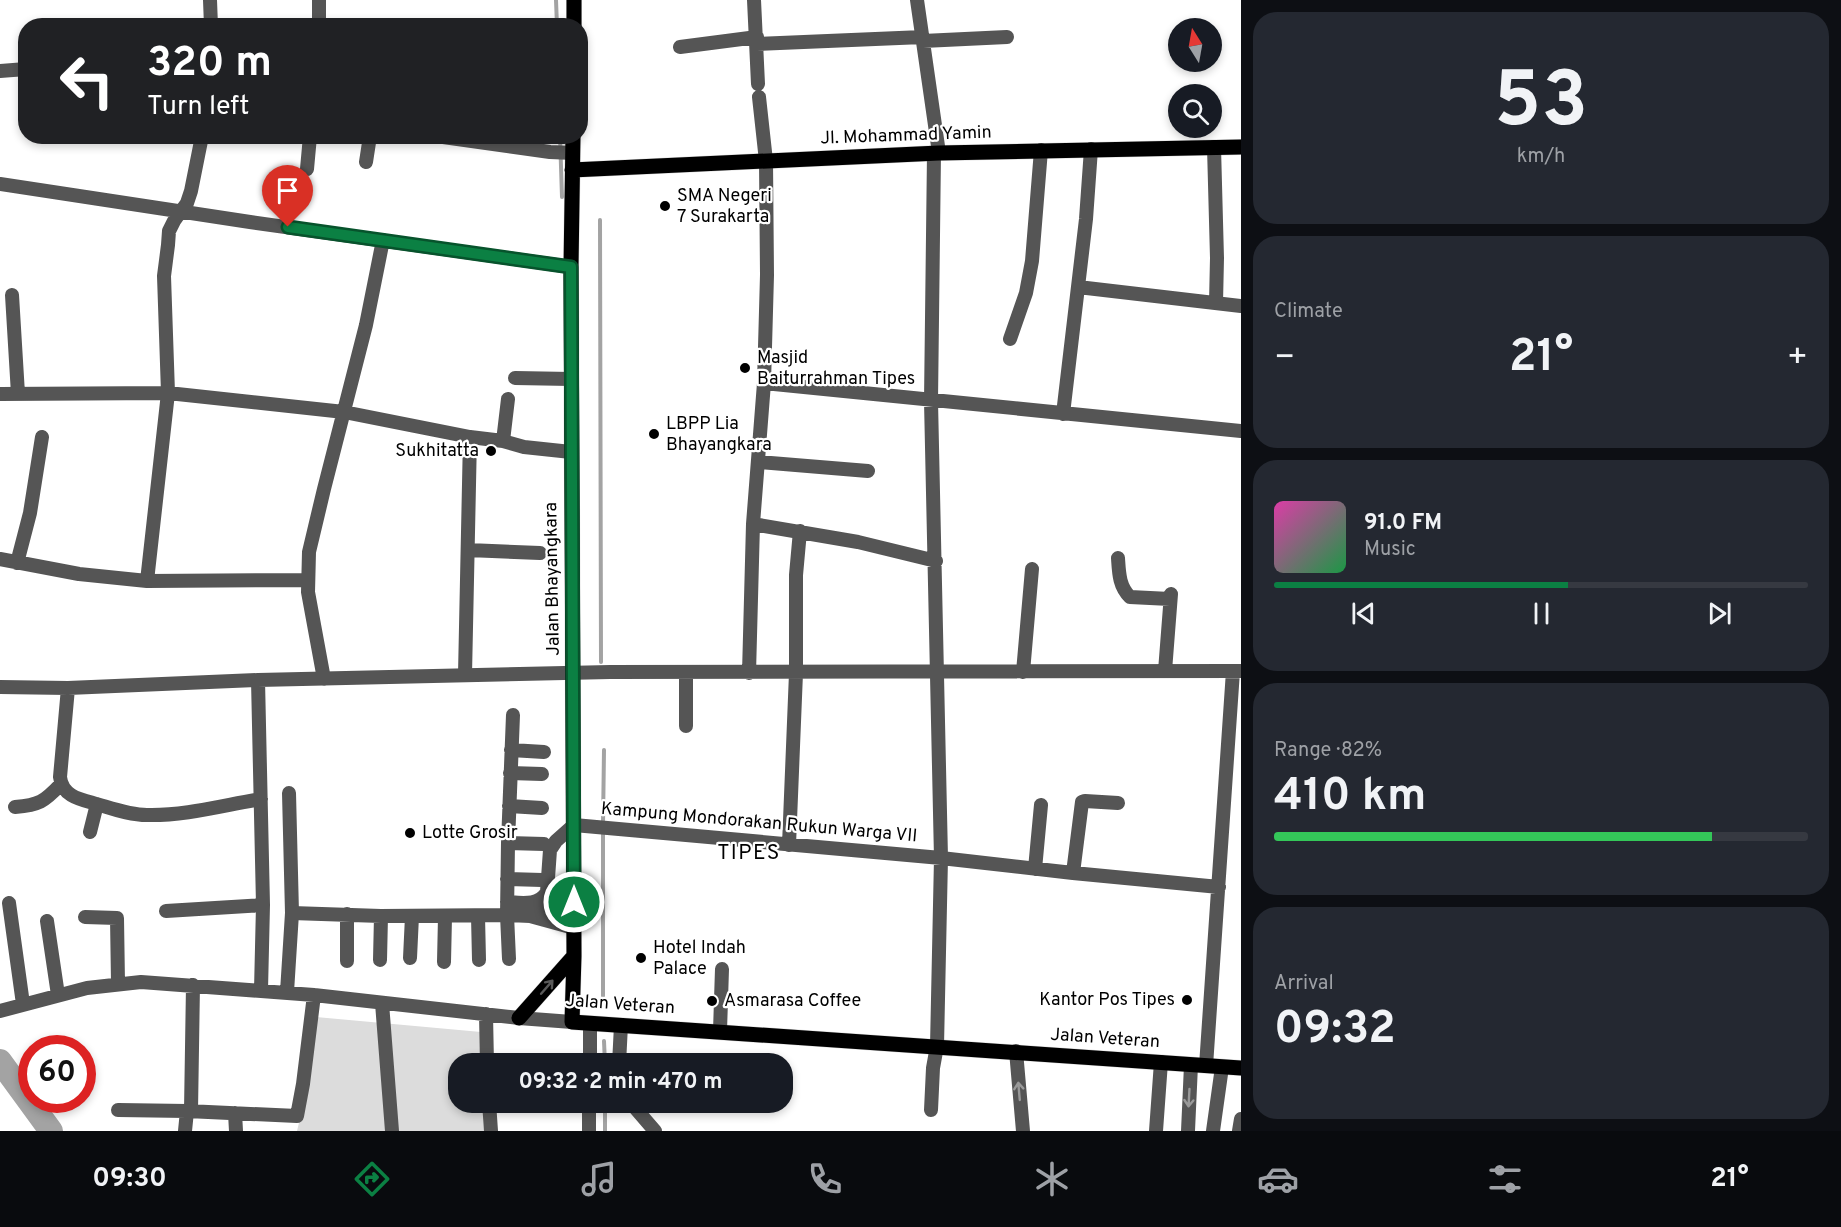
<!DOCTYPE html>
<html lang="en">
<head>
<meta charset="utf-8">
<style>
	body { margin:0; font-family:Overpass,sans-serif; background:#242831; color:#f1f3f6; height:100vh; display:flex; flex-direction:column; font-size:22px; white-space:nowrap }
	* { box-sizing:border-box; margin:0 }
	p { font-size:20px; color:#9ea1a6 }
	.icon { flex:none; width:33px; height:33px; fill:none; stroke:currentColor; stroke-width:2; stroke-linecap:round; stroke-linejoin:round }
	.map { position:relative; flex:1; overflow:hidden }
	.panel { display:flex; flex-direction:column; gap:12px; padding:12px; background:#0d0f14; width:600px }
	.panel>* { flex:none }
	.banner { position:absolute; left:18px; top:18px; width:570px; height:126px; border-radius:24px; box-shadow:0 3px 9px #0003; background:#202124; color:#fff; overflow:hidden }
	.needle { width:39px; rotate:349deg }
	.buttons { position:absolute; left:1168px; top:18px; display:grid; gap:12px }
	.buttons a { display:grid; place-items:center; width:54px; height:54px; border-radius:50%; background:#171b24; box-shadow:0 3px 9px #0003; font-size:30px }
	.speed { position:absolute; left:18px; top:1035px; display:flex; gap:12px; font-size:30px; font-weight:700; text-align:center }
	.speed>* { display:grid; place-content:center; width:78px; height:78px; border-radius:50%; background:#171b24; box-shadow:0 3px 9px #0003; line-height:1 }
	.speed .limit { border:9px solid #d22; background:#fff; color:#111 }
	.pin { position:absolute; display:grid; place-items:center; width:51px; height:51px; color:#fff; margin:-62px -26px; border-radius:50% 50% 50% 0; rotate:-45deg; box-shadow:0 0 6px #0007 }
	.pin .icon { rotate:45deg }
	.me { position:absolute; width:66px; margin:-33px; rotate:0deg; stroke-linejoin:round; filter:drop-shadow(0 0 4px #0008) }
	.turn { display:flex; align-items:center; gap:21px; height:126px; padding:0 30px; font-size:27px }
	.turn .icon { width:78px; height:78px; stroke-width:2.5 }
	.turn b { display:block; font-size:42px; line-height:51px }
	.big { font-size:45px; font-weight:700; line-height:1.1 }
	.panel .widget { flex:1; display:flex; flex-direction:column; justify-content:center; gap:9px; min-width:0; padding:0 21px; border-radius:24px; background:#242831 }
	.panel .dial { align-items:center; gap:0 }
	.dial b { font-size:78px; line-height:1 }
	.song { display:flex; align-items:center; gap:18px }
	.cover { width:72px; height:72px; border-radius:9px; background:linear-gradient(135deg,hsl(320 70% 55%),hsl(140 70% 35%)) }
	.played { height:6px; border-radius:3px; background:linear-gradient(90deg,#0b8043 55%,#363941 55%) }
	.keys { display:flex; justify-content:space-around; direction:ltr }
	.heat { display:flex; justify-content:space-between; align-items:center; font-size:33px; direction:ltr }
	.charge { height:9px; border-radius:4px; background:linear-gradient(90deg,#34c759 82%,#363941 0) }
	.trip { position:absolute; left:448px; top:1053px; width:345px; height:60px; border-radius:24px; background:#171b24; box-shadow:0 3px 9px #0003; font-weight:700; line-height:60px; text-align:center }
	.tabs { display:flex; height:96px; justify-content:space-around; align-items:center; background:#090b0e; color:#9ea1a6 }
	.tabs .icon { width:42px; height:42px }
	.tabs .active { color:#0b8043 }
	.tabs b { font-size:27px; color:#f1f3f6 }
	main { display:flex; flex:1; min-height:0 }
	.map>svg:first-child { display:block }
	.green { fill:#dcdcdc }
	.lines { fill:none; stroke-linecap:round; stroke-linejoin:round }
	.stream { stroke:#a3a3a3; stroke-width:4 }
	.river { stroke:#a3a3a3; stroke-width:24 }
	.major-casing { stroke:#dbdbdb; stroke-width:16 }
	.minor { stroke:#555; stroke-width:14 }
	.major { stroke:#000; stroke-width:15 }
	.oneway { stroke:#595959 }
	.oneway2 { stroke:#999 }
	.route-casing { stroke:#07532c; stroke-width:15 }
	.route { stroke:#0b8043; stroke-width:10 }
	.poi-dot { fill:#000; stroke:#fff; stroke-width:2 }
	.labels { text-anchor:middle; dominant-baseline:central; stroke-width:4.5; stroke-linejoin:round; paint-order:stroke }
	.street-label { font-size:18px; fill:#000; stroke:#fff }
	.poi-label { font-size:18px; fill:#000; stroke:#fff; text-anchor:start }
	.quarter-label { font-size:21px; letter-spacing:1.5px; fill:#000; stroke:#fff }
</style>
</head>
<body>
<main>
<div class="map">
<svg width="1241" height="1131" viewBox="0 0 1241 1131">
	<rect width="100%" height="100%" fill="#fff"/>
	<path class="green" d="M316 1017 481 1032 482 1063 459 1064V1102L483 1103 484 1131H297L307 1090Z"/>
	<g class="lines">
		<path class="stream" d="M556 0 557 26
			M560 136 562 197
			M600 220 601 662
			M603 824 604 750
			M603 999V831
			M604 1041 605 1064
			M605 1131V1102"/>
		<path class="river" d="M0 1061 51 1131"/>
		<defs>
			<path id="major" d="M574 26V0
				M573 136 571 267 574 956 572 1022 1241 1068
				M572 170 939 153 1241 147
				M519 1018 574 956"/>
		</defs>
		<use href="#major" class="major-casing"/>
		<path class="minor" d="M210 0 211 26
			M754 0 758 84
			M917 0 939 153
			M319 26V0
			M923 41 1007 37
			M757 44 923 37
			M680 47 757 37
			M0 71 26 69
			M436 136 550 152 573 153
			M1214 147 1217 258 1216 303
			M366 162 370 136
			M307 169 310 136
			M0 184 250 222 571 267
			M1078 287 1241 306
			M12 295 18 394
			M1010 339 1026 293 1032 261 1041 150
			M515 378 571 379
			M764 383 1241 431
			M0 394 168 393 344 412 470 437 503 441 524 447 571 452
			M1063 414 1086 219 1091 149
			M503 441 508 399
			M758 462 868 471
			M753 524 858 542 936 561
			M468 550 540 553
			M1118 558C1119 573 1119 586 1130 597L1170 599
			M0 559 79 574 147 581 308 580
			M17 563 30 513 42 437
			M147 581 168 393 164 276 168 245 169 231 174 221 187 203 191 191 202 136
			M1165 671 1171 594
			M1023 672 1032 569
			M749 673 753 524 764 383 767 275 766 161 759 97
			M465 675 470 437
			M324 679 308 592 309 552 324 489 366 325 383 240
			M258 680 263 905 261 990
			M0 687 68 688 258 680 610 672 1241 671
			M68 688 60 777C62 795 78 799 93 803 111 808 129 815 147 815 185 816 224 805 261 799
			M513 715 508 843 507 915 530 916 574 928
			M686 726V673
			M511 750 544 752
			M510 773 542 774
			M289 793 292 913 381 916 507 915 509 959
			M509 806 542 808
			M15 807C39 805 44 802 61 784
			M90 832 97 804
			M508 843 544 844
			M789 845 796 673V575L800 531
			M1035 869 1041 805
			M1073 873 1082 802 1085 801 1118 803
			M507 879 542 880
			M507 902C522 903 539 906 547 892L550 850 556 841 574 825 941 858 1073 873 1219 887
			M9 903 23 1004
			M166 911 263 905
			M347 914V961
			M478 916 479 960
			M530 916 574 902
			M85 917 117 918 118 983
			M47 921 58 995
			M410 958 412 916
			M380 960 381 916
			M444 962 445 917
			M287 992 292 913
			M382 1003 392 1131
			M0 1011 87 988 141 982 314 995 519 1018 572 1022
			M486 1014 487 1064
			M720 1031 722 969
			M1016 1051 1023 1131
			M590 1064V1023
			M619 1064 621 1025
			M1206 1066 1233 671
			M489 1102 491 1131
			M630 1102 655 1131
			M118 1110 187 1111 297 1116 303 1084 314 995
			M931 1110 933 1068 937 1046 941 858 931 401 934 153
			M191 1111 193 985
			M235 1113 236 1131
			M185 1131 187 1111
			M589 1131V1102
			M1156 1131 1161 1062
			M1188 1131 1191 1065
			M1213 1131 1222 1067
			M1239 1131 1241 1119"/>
		<use href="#major" class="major"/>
	</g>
	<defs><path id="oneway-shaft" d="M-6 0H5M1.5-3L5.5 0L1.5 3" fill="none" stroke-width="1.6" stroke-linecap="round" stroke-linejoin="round" transform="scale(1.5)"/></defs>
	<use class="oneway" href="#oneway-shaft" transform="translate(547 987) rotate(-49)"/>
	<g class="oneway2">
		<use href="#oneway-shaft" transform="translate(1019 1091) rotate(-95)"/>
		<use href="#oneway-shaft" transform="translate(1189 1098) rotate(93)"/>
	</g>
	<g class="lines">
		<defs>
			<path id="route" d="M288 227 571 267 574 902"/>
		</defs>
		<use href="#route" class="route-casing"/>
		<use href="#route" class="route"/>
	</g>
	<g class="poi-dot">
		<circle cx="665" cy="206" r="6"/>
		<circle cx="745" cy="368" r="6"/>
		<circle cx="654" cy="434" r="6"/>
		<circle cx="491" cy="451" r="6"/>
		<circle cx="410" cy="833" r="6"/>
		<circle cx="641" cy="958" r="6"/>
		<circle cx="1187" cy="1000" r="6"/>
		<circle cx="712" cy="1001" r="6"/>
	</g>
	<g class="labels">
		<g class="street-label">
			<text transform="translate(906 136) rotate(-2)">Jl. Mohammad Yamin</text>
			<text transform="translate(553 579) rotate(-91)">Jalan Bhayangkara</text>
			<text transform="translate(759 823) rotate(5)">Kampung Mondorakan Rukun Warga VII</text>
			<text transform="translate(620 1005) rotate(4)">Jalan Veteran</text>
			<text transform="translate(1105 1039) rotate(4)">Jalan Veteran</text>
		</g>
		<g class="poi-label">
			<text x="677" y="196">SMA Negeri<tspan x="677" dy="21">7 Surakarta</tspan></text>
			<text x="757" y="358">Masjid<tspan x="757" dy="21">Baiturrahman Tipes</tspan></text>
			<text x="666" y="424">LBPP Lia<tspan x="666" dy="21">Bhayangkara</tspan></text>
			<text x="479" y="451" text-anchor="end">Sukhitatta</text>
			<text x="422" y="833">Lotte Grosir</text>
			<text x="653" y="948">Hotel Indah<tspan x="653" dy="21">Palace</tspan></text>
			<text x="1175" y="1000" text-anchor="end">Kantor Pos Tipes</text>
			<text x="724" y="1001">Asmarasa Coffee</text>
		</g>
		<g class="quarter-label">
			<text x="749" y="853">TIPES</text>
		</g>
	</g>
</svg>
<div class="buttons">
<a><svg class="needle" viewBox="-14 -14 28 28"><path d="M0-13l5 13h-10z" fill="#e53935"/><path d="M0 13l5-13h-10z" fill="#9ea1a6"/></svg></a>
<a><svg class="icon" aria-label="search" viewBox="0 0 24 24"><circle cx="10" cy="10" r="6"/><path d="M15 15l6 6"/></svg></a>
</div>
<div class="speed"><div class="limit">60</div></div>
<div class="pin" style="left:288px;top:227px;background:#d93025"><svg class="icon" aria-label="arrive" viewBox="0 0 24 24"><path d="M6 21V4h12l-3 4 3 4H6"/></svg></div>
<svg class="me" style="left:574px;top:902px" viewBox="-20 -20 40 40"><circle r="17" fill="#0b8043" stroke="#fff" stroke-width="3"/><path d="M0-11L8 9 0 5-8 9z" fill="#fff"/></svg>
<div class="trip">09:32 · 2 min · 470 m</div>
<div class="banner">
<div class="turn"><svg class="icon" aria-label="left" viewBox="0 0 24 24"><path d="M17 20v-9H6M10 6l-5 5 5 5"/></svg><div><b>320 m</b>Turn left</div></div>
</div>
</div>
<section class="panel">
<div class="widget dial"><b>53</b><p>km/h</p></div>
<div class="widget"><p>Climate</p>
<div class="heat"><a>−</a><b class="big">21°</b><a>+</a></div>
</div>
<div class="widget">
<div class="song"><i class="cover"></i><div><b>91.0 FM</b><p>Music</p></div></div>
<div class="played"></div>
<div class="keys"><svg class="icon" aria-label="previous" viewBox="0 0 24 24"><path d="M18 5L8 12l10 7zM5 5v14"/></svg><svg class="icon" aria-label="pause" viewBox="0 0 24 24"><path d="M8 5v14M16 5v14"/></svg><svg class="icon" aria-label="next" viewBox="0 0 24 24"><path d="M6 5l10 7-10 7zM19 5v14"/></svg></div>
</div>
<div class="widget"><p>Range · 82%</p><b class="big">410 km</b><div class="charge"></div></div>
<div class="widget"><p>Arrival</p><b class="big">09:32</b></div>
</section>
</main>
<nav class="tabs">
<b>09:30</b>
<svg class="icon active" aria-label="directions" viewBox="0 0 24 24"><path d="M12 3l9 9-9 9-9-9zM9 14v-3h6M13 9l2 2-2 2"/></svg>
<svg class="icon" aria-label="music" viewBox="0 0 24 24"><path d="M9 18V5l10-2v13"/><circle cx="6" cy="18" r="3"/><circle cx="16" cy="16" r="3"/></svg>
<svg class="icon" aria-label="phone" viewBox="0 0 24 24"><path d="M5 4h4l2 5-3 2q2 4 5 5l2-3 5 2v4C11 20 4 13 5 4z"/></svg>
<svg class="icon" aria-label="climate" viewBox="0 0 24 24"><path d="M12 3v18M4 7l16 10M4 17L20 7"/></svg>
<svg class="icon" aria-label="car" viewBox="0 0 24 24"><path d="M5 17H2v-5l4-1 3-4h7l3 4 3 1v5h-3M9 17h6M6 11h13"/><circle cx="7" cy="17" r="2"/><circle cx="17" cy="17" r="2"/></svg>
<svg class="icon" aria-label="filters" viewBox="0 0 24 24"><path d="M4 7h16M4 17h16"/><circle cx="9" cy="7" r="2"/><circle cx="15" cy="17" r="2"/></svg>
<b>21°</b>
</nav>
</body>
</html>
